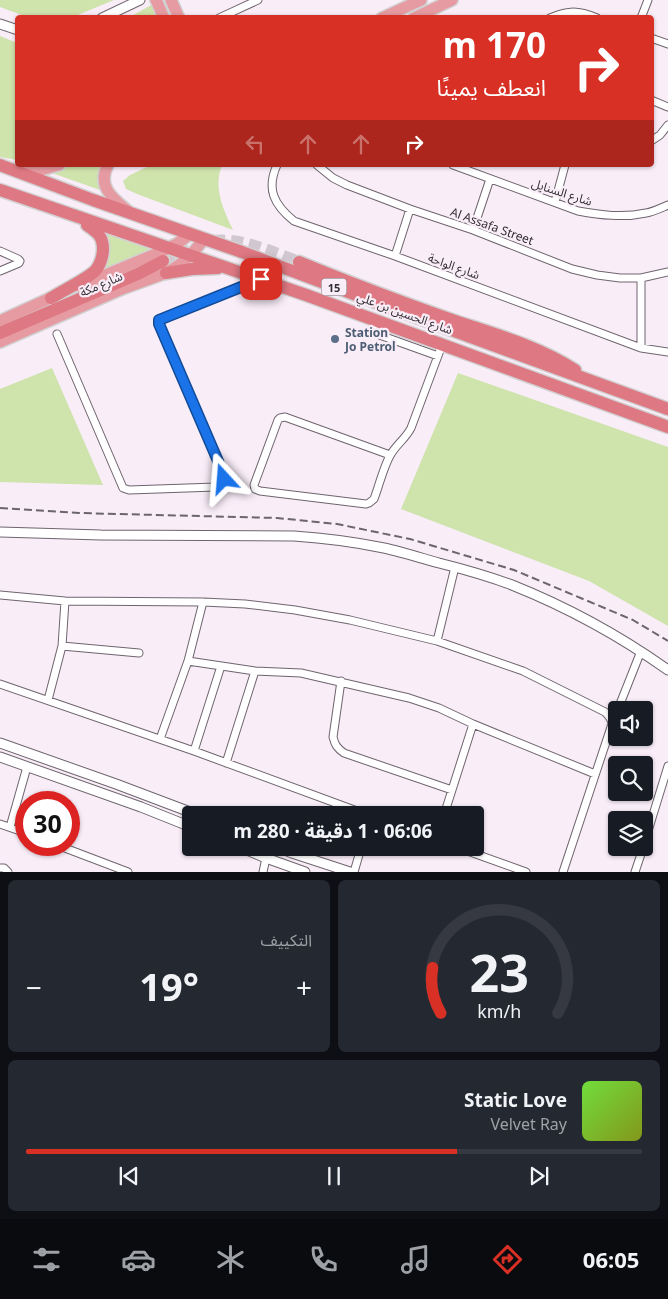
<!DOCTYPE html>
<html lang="ar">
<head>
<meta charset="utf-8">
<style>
	body { margin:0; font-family:"Noto Sans","Noto Sans Arabic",sans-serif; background:#242831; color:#f1f3f6; direction:rtl; height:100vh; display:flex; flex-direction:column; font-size:19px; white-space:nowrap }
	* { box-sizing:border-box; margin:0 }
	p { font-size:16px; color:#9ea1a6 }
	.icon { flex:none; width:28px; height:28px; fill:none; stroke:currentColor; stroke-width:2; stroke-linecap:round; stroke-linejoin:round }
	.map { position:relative; height:872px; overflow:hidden; direction:ltr }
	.sheet { display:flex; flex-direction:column; gap:8px; padding:8px; background:#0d0f14; flex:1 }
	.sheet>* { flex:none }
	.guide { position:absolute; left:15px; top:15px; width:639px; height:152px; border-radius:5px; box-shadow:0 1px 4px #0004; direction:rtl; background:#d93025; color:#fff; overflow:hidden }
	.fabs { position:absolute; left:608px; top:701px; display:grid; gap:10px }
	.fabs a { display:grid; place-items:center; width:45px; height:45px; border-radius:5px; background:#171b24; box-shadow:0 1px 4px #0004; font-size:25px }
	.speed { position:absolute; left:15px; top:791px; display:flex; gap:10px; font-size:25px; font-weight:700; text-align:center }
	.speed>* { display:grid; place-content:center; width:65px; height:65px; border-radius:50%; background:#171b24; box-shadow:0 1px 4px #0004; line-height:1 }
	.speed .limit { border:8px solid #d22; background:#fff; color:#111 }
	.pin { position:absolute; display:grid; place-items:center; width:42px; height:42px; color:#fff; margin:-21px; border-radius:10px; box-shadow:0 2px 8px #0006 }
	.me { position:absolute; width:55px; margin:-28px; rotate:341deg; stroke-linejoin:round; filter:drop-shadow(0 0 4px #0008) }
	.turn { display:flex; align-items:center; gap:18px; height:105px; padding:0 25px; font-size:22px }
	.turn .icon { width:65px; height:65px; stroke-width:2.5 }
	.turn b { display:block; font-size:35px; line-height:42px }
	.lanes { display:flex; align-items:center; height:48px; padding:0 25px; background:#0003; justify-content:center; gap:25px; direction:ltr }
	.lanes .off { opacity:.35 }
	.big { font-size:38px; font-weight:700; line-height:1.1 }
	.sheet .card { flex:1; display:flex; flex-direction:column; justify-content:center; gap:8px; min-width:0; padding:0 18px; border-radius:8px; background:#242831 }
	.sheet .dial { align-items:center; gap:0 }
	.dial svg { height:130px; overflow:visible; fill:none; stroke:#363941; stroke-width:7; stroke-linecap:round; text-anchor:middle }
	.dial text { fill:#f1f3f6; stroke:none }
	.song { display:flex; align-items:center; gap:15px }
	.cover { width:60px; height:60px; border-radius:8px; background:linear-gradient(135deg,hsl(100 70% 55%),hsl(70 70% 35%)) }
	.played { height:5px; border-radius:2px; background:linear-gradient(90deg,#d93025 70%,#363941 70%) }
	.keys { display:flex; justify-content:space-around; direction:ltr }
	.heat { display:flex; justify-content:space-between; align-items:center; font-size:28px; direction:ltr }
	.sheet .tiles { flex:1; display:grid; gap:8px; grid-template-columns:1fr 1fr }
	.card:last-child { grid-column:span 2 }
	.trip { position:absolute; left:182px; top:806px; width:302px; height:50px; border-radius:5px; background:#171b24; box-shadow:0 1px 4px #0004; font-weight:700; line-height:50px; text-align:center; direction:rtl }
	.tab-bar { display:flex; height:80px; justify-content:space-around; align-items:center; background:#090b0e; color:#9ea1a6 }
	.tab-bar .icon { width:35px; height:35px }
	.tab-bar .selected { color:#d93025 }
	.tab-bar b { font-size:22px; color:#f1f3f6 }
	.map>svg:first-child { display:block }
	.green { fill:#cfe3ac }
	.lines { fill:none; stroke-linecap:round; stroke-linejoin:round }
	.trunk-tunnel { stroke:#d1c7d0; stroke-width:12; stroke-dasharray:12 6; stroke-linecap:butt }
	.minor-casing { stroke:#6e656e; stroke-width:9 }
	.tertiary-casing { stroke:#6e656e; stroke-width:11 }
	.primary-casing { stroke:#d2d1d2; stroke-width:14 }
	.trunk-casing { stroke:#d2d1d2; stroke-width:15 }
	.minor { stroke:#fff; stroke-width:7 }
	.tertiary { stroke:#fff; stroke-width:9 }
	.primary { stroke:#e69aa1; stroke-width:11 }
	.trunk { stroke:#de7882; stroke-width:12 }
	.rail { stroke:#6c656b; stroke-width:2; stroke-dasharray:8 4; stroke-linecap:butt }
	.route-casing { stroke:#114b97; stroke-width:12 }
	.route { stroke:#1a73e8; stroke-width:9 }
	.service-dot { fill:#5c6f8a; stroke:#f9edf8; stroke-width:2 }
	.labels { text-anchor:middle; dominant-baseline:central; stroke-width:4.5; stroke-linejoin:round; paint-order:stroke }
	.shield { fill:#f9edf8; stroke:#6e676d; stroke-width:1 }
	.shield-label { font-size:11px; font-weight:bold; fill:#332e32 }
	.street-label { font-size:12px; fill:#332e32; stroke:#f9edf8 }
	.service-label { font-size:12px; font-weight:bold; fill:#4e5e75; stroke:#f9edf8; text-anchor:start }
</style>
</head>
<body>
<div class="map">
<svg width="668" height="872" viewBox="0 0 668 872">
	<rect width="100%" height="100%" fill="#f9edf8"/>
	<path class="green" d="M0 0H114L73 17H27L0 7Z
		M153 4 159 18H128Z
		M0 36 17 43V160L0 157Z
		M69 165H102C97 173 99 181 100 190L52 173Z
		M151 165H222C213 188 223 209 233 230L137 194 126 189 123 181 130 175Z
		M107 233 152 249 108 270 105 267 108 260Z
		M52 368 103 485 0 482V389Z
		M458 373 668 447V626L589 581 401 509Z"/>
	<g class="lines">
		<path class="trunk-tunnel" d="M213 241C243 238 272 252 299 262
			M163 261 189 248"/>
		<defs>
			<path id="minor" d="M219 18 258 0
				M550 18C569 10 578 10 597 18
				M641 18 648 0
				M651 38 668 44
				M651 100 668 107
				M651 141 660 135 668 125
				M277 165C266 189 274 205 294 221L395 256 641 348 668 352
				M317 165 333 178 347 185 410 209 473 230 572 269 597 275 620 278H641L668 272
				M453 165 578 211C600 215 623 218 646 213 653 212 661 208 668 205
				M555 202 565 165
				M473 230 490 179
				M0 251 18 259 20 261 19 263 0 271
				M395 256 410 209
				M641 278V348
				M375 320 372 331 374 333 438 356
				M57 334 123 488 129 490 216 487C222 485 223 481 223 475L159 324V320L258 280
				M390 455 285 417 280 418 278 420 254 485 255 489 260 491 366 504 369 503 374 499C379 486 384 465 391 454 397 444 406 438 411 428L442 345
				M0 595 65 601 203 602 245 604 295 610 350 620 437 641 523 671 605 712C609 716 612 719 612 724L563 872
				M437 641 455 567
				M62 646 139 653
				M188 661 255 671 301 673 409 698 439 708 473 724 595 774
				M341 681 333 737C335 745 337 748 344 753L452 790
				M0 684 194 751 368 815
				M48 700 62 646 65 601
				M618 709 641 651
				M160 739 188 661 203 602
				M194 751 221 666
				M226 763 255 671
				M444 815 473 724
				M0 824 26 833
				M10 827 27 767
				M644 844 668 766
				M57 845 128 872
				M459 848 526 872
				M0 868H4L8 872
				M263 872 266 858
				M354 872 361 848
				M635 872 643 848"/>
			<path id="tertiary" d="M102 18 140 0
				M0 24 18 30
				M0 532 101 535 294 536C324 538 355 542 384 548 402 552 421 558 439 563 463 569 488 576 512 585 567 607 620 636 668 670
				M0 743 116 784 198 815
				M0 757 141 807 191 827
				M242 848 266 858 305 872
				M280 848 292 853 350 872"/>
			<path id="primary" d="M156 0 164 18
				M171 0 179 18
				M382 18 421 0
				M414 18 452 0
				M108 165C96 187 114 199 129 212
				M19 172 37 171 59 165
				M79 286 165 250 178 243 190 234
				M0 321 59 294
				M0 342 122 289 166 273 179 265 191 255 204 239"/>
			<path id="trunk" d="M0 165 93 200 242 252 372 301 668 409
				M0 190 306 295 668 427
				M299 262C350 283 401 302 452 320 494 334 538 346 575 370
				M166 273 192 269 218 268
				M51 298C64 290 85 280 95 271 100 266 103 256 103 249 103 236 97 232 87 225
				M0 333 140 273 163 261"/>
		</defs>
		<use href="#minor" class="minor-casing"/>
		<use href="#tertiary" class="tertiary-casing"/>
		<use href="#primary" class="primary-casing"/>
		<use href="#trunk" class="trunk-casing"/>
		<use href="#minor" class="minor"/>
		<use href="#tertiary" class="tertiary"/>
		<use href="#primary" class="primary"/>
		<use href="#trunk" class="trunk"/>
		<path class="rail" d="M0 508 79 513 277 518 337 524 410 539 514 570 633 620 668 641"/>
	</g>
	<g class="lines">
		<defs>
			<path id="route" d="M224 479V475L159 324V320L261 279"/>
		</defs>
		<use href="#route" class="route-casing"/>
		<use href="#route" class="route"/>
	</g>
	<circle class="service-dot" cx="335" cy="339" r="5"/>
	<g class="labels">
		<rect class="shield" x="321.5" y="278.5" width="25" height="17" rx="4"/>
		<g class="shield-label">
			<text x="334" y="287">15</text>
		</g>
		<g class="street-label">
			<text transform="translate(562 192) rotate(18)">شارع السنايل</text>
			<text transform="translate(492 226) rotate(20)">Al Assafa Street</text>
			<text transform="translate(454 266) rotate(20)">شارع الواحة</text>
			<text transform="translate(101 284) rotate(-23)">شارع مكة</text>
			<text transform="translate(405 313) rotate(20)">شارع الحسين بن علي</text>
		</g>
		<g class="service-label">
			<text x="345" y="332">Station<tspan x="345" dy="14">Jo Petrol</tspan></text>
		</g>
	</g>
</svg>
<div class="fabs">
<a><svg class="icon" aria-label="sound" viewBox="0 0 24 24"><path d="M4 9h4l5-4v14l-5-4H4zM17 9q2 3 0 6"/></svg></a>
<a><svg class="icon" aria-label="search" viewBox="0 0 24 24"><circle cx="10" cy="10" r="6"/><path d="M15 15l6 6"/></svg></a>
<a><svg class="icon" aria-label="layers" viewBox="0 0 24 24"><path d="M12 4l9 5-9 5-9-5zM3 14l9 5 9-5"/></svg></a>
</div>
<div class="speed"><div class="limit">30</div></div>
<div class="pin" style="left:261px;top:279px;background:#d93025"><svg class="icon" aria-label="arrive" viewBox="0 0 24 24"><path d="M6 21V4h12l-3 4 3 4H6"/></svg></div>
<svg class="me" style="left:224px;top:479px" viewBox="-20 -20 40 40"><path d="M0-17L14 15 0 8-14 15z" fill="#1a73e8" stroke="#fff" stroke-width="4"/></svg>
<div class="trip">06:06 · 1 دقيقة · 280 m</div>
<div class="guide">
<div class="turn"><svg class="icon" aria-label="right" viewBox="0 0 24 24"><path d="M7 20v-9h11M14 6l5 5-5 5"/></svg><div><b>170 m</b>انعطف يمينًا</div></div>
<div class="lanes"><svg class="icon off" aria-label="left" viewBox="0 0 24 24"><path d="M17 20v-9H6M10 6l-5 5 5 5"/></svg><svg class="icon off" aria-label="ahead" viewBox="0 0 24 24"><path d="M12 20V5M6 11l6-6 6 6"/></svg><svg class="icon off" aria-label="ahead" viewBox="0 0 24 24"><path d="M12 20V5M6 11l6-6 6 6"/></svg><svg class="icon" aria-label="right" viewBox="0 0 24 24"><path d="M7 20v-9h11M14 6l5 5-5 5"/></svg></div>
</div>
</div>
<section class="sheet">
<div class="tiles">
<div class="card dial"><svg viewBox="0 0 100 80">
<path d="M14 69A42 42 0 1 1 86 69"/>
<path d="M14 69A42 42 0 0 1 9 41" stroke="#d93025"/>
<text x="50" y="56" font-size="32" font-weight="700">23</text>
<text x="50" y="72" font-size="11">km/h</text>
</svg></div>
<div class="card"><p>التكييف</p>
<div class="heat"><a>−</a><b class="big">19°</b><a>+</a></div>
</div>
<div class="card">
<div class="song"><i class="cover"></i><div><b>Static Love</b><p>Velvet Ray</p></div></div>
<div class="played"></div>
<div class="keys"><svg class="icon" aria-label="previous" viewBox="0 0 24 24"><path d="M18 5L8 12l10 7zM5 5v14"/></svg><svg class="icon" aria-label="pause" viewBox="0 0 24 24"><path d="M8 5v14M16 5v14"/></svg><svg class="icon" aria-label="next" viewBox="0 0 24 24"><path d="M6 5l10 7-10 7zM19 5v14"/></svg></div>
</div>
</div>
</section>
<nav class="tab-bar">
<b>06:05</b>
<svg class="icon selected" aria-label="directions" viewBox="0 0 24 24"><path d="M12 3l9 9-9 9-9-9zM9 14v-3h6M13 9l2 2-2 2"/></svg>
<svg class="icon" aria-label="music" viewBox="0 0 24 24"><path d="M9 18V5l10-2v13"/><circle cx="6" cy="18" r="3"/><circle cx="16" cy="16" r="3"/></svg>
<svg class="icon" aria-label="phone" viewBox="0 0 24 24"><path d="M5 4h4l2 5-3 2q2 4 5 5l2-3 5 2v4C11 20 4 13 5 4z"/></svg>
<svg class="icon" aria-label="climate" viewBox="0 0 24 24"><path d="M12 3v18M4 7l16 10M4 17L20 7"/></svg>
<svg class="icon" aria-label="car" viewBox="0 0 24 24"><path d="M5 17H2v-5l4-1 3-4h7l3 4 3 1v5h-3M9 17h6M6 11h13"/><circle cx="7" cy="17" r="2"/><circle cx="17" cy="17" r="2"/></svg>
<svg class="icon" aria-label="filters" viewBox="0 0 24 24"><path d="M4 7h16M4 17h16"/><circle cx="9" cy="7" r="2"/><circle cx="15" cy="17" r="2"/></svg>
</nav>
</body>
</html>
